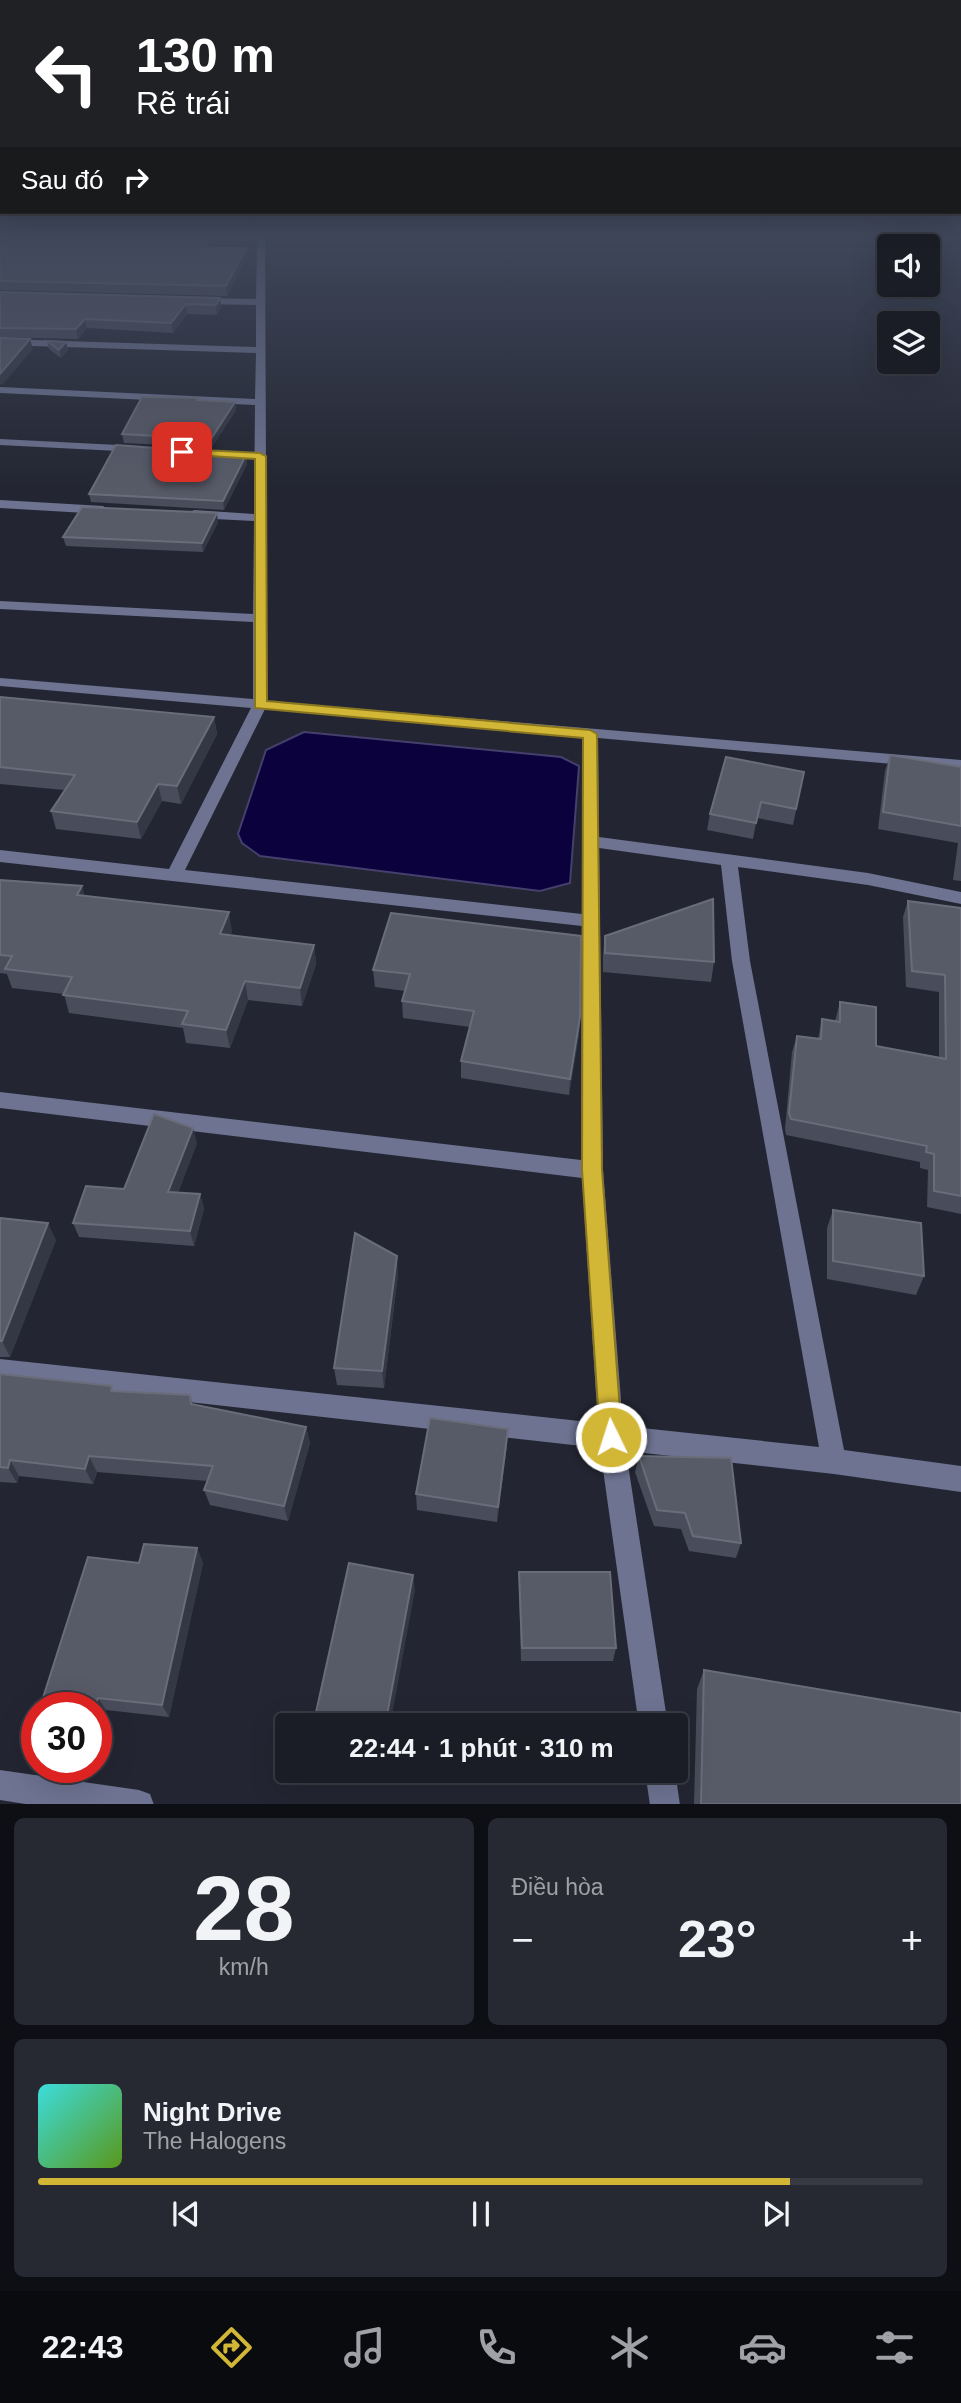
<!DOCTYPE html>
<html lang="vi">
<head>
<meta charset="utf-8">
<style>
	body { margin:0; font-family:Helvetica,sans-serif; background:#272932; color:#f1f3f6; height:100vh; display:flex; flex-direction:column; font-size:26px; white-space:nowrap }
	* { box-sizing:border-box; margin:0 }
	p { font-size:23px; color:#9fa1a7 }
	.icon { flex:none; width:38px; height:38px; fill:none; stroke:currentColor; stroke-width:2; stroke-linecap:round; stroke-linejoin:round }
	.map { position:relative; height:1804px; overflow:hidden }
	.drawer { display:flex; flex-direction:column; gap:14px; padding:14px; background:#0e0f15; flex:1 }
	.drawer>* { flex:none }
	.top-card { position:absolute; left:0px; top:0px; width:962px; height:214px; box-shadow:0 7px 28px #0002,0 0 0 2px #383a43; background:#202124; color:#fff; overflow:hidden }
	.fabs { position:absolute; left:877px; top:234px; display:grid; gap:14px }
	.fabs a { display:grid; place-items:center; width:63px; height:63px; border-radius:7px; background:#1a1c26; box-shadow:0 7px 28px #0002,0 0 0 2px #383a43; font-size:35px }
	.speed { position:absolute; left:21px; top:1692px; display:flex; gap:14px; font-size:35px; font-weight:700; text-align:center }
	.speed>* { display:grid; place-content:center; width:91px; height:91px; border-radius:50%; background:#1a1c26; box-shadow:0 7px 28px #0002,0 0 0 2px #383a43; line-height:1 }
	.speed .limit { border:10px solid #d22; background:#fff; color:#111 }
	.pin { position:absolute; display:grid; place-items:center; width:60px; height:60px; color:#fff; margin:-30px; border-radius:14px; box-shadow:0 4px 10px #0006 }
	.me { position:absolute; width:77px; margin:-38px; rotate:356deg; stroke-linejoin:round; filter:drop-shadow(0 0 5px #0008) }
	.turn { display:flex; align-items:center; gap:24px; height:147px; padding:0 21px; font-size:32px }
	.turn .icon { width:91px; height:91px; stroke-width:2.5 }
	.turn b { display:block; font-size:49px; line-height:60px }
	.then { display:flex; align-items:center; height:66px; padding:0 21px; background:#0003; gap:14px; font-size:26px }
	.big { font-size:52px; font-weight:700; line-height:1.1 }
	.drawer .tile { flex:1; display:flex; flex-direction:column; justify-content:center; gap:10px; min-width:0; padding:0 24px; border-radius:10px; background:#272932 }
	.drawer .dial { align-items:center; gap:0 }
	.dial b { font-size:91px; line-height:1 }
	.song { display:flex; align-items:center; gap:21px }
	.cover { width:84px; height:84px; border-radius:10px; background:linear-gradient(135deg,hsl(180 70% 55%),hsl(90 70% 35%)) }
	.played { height:7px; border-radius:4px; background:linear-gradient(90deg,#d2b635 85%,#383a43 85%) }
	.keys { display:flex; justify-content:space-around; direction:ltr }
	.heat { display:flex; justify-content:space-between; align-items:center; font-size:38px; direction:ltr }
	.drawer .tiles { flex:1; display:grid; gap:14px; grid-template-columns:1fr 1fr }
	.tile:last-child { grid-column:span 2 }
	.trip { position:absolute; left:275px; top:1713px; width:413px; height:70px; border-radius:7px; background:#1a1c26; box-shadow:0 7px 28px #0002,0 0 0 2px #383a43; font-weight:700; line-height:70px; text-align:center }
	.menu { display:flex; height:112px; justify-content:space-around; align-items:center; background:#0a0b0f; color:#9fa1a7 }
	.menu .icon { width:49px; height:49px }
	.menu .on { color:#d2b635 }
	.menu b { font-size:32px; color:#f1f3f6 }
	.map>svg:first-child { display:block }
	.water { fill:#0a013d; stroke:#453f6c; stroke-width:2 }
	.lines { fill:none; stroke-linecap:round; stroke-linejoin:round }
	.minor { fill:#6d7391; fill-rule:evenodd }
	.wall { fill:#494c5a }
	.shaded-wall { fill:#343744 }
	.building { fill:#575a67; stroke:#6a6d79; stroke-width:2 }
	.route { fill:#d2b635; stroke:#887622; stroke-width:2 }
</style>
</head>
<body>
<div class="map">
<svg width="961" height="1805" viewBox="0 0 961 1805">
	<rect width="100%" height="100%" fill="#232632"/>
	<path class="water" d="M304 732 561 757 579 766 570 883 540 891 260 856 242 843 238 834 266 750Z"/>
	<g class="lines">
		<path class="minor" d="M191 235H265L267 701 961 760V770L598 738 599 837 868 873 961 892V904L868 885 738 867 750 961 844 1450 961 1466V1492L834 1474 626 1451 668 1726H639L600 1448 0 1381V1359L598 1423 582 1178 0 1108V1092L581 1160 582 926 0 862V850L169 869 251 708 0 686V678L253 699V622L0 609V601L253 614 254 521 194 518 188 514 194 510 254 514 255 405 0 393V387L255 399 256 353 0 345V339L256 347V305L196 304 191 301 196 298 256 299 257 241 188 239ZM265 709 582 737V914L185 870ZM599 848 721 865 732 961 819 1447 623 1426 603 1170Z
			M0 439 138 446 144 449 138 452 0 445Z
			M0 500 103 506 109 510 103 514 0 508Z
			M0 1770 139 1790 150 1794 154 1805H32L0 1800Z
			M645 1771H675L680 1805H650Z"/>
	</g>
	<path class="wall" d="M0 235H212L213 243 210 248H246L247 257 227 296 0 290Z
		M919 235H961V245L958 240 922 239Z
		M0 292 220 298 221 307 217 315 187 314 173 333 87 328 78 339 0 337Z
		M47 341 66 342 68 350 61 358 49 349Z
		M199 400 235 402 236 410 212 447 124 443 122 434Z
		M246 455 247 464 224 510 91 502 89 494Z
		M218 522 203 552 66 546 63 537Z
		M0 697 214 717 217 734 181 804 162 801 141 839 56 829 51 811 64 790 0 784Z
		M890 755 961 767V881L953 880 958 843 878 829 885 771Z
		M804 772 793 825 757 818 753 839 707 830 710 814Z
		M0 880 85 896 232 931 230 935 314 945 316 964 302 1006 248 1000 230 1048 186 1043 183 1028 69 1013 64 994 12 988 7 974 0 973Z
		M908 901 961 908V1214L927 1207 928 1170 920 1168V1162L786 1135 785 1129 792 1052 797 1036 818 1039 822 1019 835 1021 840 1002 876 1046 939 1057V992L906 987 903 917Z
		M581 936 580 1017 579 1034 569 1095 461 1078V1061L470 1027 403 1018 402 1001 405 991 375 987 373 970Z
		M605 936 714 962 711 982 603 972V955Z
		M197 1143 178 1192 200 1194 204 1209 194 1246 79 1237 73 1223Z
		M833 1210 924 1276 916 1295 827 1279V1228Z
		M0 1218 56 1240 10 1357H0Z
		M398 1274 384 1388 337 1385 334 1368Z
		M0 1374 115 1391 190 1395 193 1404 306 1427 310 1443 288 1521 210 1505 204 1490 208 1481 97 1472 93 1484 19 1476 17 1483 0 1482Z
		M507 1445 497 1522 417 1510 416 1494Z
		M639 1456 741 1543 736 1558 689 1551 681 1529 654 1526 635 1472Z
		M197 1548 203 1563 169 1717 106 1710 103 1722 96 1721V1708H47L42 1701 139 1563Z
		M519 1572 616 1648 613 1661H521L519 1587Z
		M704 1670 961 1804H694L697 1689Z"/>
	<path class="shaded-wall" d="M212 235 213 243 205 256 204 248Z
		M246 248 247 257 227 296 226 286Z
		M220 298 221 307 217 315 216 305Z
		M186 304 187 314 173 333 171 323Z
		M85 319 87 328 78 339 76 329Z
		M30 339 33 349 3 384 0 385V374Z
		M66 342 68 350 61 358 59 350Z
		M235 402 236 410 212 447 211 439Z
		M246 455 247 464 224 510 223 501Z
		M217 513 218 522 203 552 202 543Z
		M214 717 217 734 181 804 177 786Z
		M158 784 162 801 141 839 137 822Z
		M82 886 87 904 77 895Z
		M229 912 232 931 224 953 220 934Z
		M314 945 316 964 302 1006 300 988Z
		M245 981 248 1000 230 1048 226 1030Z
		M580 1017 579 1034 569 1095 570 1079Z
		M193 1128 197 1143 173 1207 168 1192Z
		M200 1194 204 1209 194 1246 190 1231Z
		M48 1223 56 1240 10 1357 2 1341Z
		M397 1256 398 1274 384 1388 382 1371Z
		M306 1427 310 1443 288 1521 284 1506Z
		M508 1429 507 1445 497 1522 498 1507Z
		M89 1456 97 1472 93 1484 85 1469Z
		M10 1460 19 1476 17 1483 8 1468Z
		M197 1548 203 1563 169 1717 162 1705Z
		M413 1575 415 1590 390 1726H385Z
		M98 1698 106 1710 103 1722 96 1713V1708H94Z"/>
	<path class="building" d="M0 235H211L204 248H246L226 286 0 281Z
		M0 292 220 298 216 305 186 304 171 323 85 319 76 329 0 328Z
		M0 338 30 339 0 374Z
		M47 341 66 342 59 350Z
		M142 397 198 398 197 400 235 402 211 439 122 434Z
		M116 445 246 455 223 501 89 494Z
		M82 507 217 513 202 543 63 537Z
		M0 697 214 717 177 786 158 784 137 822 51 811 75 775 0 767Z
		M890 755 961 767V826L883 812Z
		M726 757 804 772 796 809 761 802 756 823 710 814Z
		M0 880 82 886 77 895 229 912 220 934 314 945 300 988 245 981 226 1030 182 1024 188 1011 63 995 72 977 5 969 12 956 0 955Z
		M713 899 714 962 605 953V936Z
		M908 901 961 908V1196L934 1191V1154L926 1152 927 1146 791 1119 789 1113 797 1036 821 1039 822 1019 840 1022V1002L876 1007V1046L946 1059 945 975 912 971Z
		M391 913 581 936 580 1017 570 1079 461 1061 474 1011 402 1001 410 974 373 970Z
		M154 1114 193 1128 168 1192 200 1194 190 1231 73 1223 86 1186 124 1189Z
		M833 1210 921 1223 924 1276 833 1261Z
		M0 1218 48 1223 2 1341H0Z
		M355 1233 397 1256 382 1371 334 1368Z
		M0 1374 112 1386 111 1391 190 1395 191 1404 306 1427 284 1506 204 1490 213 1466 89 1456 85 1469 10 1460 8 1468 0 1467Z
		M430 1418 508 1429 498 1507 416 1494Z
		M639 1456 731 1458 741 1543 693 1536 685 1513 657 1510Z
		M144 1544 197 1548 162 1705 98 1698 94 1708H84L42 1701 88 1557 139 1563Z
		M349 1563 413 1575 385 1726H313Z
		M519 1572H610L616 1648H522Z
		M704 1670 961 1713V1804H701Z"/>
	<linearGradient id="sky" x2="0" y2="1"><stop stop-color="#13151c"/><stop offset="0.48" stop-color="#3f475a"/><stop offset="1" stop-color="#3f475a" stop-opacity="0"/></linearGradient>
	<rect width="961" height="487" fill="url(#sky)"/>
	<path class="route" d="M182 449 260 453 266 456 267 701 590 730 597 734 602 1170 622 1437 619 1445 611 1448 603 1445 600 1437 582 1170 583 738 255 708V459L179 454V450Z"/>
</svg>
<div class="fabs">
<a><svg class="icon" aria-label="sound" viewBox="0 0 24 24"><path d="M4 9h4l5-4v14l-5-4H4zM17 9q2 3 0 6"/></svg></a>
<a><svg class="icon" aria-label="layers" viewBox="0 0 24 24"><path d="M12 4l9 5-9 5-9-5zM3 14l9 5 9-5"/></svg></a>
</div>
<div class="speed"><div class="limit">30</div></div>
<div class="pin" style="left:182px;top:452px;background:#d93025"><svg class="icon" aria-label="arrive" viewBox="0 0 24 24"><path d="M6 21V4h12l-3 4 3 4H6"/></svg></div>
<svg class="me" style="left:611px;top:1437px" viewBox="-20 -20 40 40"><circle r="17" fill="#d2b635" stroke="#fff" stroke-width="3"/><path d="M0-11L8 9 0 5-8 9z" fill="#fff"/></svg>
<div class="trip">22:44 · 1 phút · 310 m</div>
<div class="top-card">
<div class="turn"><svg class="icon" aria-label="left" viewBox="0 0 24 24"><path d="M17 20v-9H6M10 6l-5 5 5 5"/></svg><div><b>130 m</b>Rẽ trái</div></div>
<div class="then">Sau đó<svg class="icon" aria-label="right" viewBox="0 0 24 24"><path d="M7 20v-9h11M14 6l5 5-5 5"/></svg></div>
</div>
</div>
<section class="drawer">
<div class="tiles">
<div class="tile dial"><b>28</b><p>km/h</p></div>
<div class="tile"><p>Điều hòa</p>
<div class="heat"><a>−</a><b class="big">23°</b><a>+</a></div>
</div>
<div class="tile">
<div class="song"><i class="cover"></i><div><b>Night Drive</b><p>The Halogens</p></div></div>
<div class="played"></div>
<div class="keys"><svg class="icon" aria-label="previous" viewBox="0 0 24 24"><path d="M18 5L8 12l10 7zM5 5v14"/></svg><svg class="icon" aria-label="pause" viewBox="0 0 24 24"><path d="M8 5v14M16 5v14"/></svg><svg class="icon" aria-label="next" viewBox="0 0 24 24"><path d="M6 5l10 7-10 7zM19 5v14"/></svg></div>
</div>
</div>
</section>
<nav class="menu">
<b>22:43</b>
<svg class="icon on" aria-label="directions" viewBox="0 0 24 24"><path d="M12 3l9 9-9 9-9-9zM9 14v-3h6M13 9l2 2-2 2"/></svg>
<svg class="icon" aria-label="music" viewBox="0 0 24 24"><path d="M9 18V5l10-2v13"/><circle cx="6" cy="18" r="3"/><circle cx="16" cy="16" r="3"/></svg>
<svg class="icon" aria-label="phone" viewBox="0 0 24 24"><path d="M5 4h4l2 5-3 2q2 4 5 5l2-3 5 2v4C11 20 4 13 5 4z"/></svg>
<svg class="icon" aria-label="climate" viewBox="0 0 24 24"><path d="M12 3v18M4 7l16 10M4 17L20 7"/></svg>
<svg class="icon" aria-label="car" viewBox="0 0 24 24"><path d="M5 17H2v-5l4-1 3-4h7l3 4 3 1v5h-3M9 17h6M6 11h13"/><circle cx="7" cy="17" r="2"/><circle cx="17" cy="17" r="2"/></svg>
<svg class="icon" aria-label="filters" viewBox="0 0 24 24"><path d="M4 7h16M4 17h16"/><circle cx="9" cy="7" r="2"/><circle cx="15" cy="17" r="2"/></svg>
</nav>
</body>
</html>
